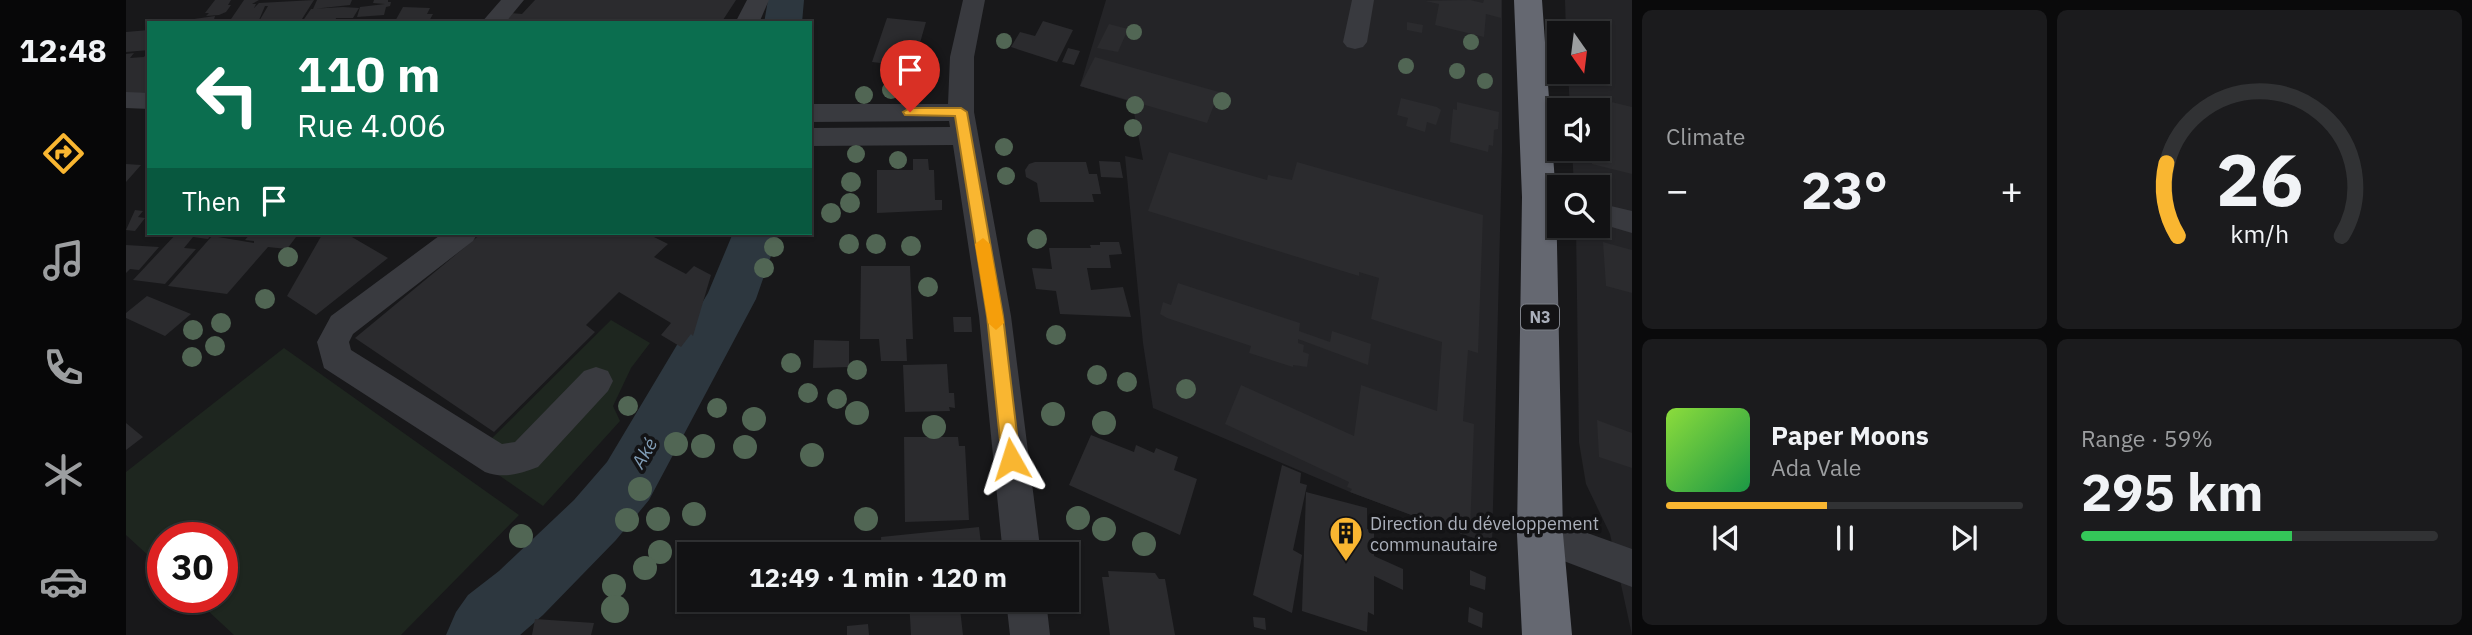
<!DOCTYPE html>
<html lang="en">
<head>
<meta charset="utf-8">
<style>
	body { margin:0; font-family:"IBM Plex Sans",sans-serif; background:#1b1b1d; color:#f1f3f6; height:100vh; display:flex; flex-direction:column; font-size:26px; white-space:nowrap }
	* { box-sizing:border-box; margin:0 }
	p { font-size:23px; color:#9c9ea0 }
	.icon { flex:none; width:38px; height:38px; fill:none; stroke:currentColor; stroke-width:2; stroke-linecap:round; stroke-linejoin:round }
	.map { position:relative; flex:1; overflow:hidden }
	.side { display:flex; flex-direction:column; gap:10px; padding:10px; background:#0a0a0b; width:840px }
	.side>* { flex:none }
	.guide { position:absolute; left:21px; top:21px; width:665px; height:214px; border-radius:0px; box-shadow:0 2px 5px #0004,0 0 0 2px #313234; background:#0b6e4f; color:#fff; overflow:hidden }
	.needle { width:46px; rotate:166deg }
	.fabs { position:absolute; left:1421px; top:21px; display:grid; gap:14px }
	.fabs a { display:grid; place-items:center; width:63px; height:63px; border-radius:0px; background:#121214; box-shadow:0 2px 5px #0004,0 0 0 2px #313234; font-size:35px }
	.speed { position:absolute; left:21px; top:522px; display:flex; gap:14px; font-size:35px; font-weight:700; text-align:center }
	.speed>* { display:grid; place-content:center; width:91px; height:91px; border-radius:50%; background:#121214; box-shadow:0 2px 5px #0004,0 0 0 2px #313234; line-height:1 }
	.speed .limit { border:10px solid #d22; background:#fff; color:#111 }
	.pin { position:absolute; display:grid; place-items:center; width:60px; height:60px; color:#fff; margin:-72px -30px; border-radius:50% 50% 50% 0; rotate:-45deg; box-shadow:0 0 7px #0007 }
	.pin .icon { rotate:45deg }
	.me { position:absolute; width:77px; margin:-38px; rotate:354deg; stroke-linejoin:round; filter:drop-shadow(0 0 5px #0008) }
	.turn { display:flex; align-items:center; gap:24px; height:147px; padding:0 35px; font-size:32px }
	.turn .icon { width:91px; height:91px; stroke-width:2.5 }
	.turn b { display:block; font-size:49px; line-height:60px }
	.then { display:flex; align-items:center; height:66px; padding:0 35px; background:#0003; gap:14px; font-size:26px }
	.big { font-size:52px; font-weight:700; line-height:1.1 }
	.side .widget { flex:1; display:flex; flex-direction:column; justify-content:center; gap:10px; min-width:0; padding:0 24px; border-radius:10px; background:#1b1b1d }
	.side .dial { align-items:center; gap:0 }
	.dial svg { height:182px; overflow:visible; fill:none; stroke:#313234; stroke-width:7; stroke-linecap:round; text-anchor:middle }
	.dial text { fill:#f1f3f6; stroke:none }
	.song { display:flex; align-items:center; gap:21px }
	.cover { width:84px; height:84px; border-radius:10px; background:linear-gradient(135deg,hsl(90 70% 55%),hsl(140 70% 35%)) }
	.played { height:7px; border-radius:4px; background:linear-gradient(90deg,#f9b631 45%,#313234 45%) }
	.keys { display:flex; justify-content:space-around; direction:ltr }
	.heat { display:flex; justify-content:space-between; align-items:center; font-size:38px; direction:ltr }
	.charge { height:10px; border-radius:5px; background:linear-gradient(90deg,#34c759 59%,#313234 0) }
	.side .tiles { flex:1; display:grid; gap:10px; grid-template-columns:repeat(2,1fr) }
	.trip { position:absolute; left:551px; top:542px; width:402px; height:70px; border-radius:0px; background:#121214; box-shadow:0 2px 5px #0004,0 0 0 2px #313234; font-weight:700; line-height:70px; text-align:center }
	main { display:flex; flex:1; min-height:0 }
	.tabs { display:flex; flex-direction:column; width:126px; justify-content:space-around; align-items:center; background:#070708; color:#9c9ea0 }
	.tabs .icon { width:49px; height:49px }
	.tabs .current { color:#f9b631 }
	.tabs b { font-size:32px; color:#f1f3f6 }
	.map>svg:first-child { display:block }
	.built { fill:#242427 }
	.green { fill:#1e261f }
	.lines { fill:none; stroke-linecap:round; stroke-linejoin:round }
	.river { fill:#2d373f; fill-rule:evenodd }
	.building { fill:#2b2b2e }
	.minor { fill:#393a3f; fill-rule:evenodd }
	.highway { fill:#656871; fill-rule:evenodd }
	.tree { fill:#516654 }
	.route { fill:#f9b631; stroke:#a27620; stroke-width:2 }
	.slow { fill:#f59e0b }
	.labels { text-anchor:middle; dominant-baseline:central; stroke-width:7; stroke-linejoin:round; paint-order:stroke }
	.shield { fill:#131315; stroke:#7d8088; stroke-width:2 }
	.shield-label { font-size:16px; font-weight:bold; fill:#aaafba }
	.poi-label { font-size:18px; fill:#aaafba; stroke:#131315; text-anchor:start }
	.water-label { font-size:19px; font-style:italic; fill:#809db6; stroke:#131315 }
</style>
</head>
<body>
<main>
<nav class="tabs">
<b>12:48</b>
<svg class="icon current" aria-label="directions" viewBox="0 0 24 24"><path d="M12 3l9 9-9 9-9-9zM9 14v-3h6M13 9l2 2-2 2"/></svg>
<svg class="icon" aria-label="music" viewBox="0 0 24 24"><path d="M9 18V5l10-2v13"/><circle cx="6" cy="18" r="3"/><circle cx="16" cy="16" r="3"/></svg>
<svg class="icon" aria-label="phone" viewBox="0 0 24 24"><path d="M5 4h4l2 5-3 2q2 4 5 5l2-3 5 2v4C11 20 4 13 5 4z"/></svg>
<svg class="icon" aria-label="climate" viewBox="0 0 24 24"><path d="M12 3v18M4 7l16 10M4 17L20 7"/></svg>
<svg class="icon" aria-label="car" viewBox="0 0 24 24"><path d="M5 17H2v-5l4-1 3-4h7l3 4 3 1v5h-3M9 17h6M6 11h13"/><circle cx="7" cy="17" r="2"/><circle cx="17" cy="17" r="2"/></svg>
</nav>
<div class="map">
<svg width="1506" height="635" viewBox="0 0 1506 635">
	<rect width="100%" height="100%" fill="#18181a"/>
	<path class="built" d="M980 0H1376V153L1366 545 1224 492 1027 408 1017 343 999 156 1017 160 1006 102 954 86Z
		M1439 0H1506V635L1484 534 1460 484 1453 442 1450 226H1472V187H1448L1446 149H1472V110H1444L1442 72H1472V33H1440Z"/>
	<path class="green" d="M485 320 524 343 505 368 487 406 494 421 417 506 347 457Z
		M158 348 393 515 275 635H108L67 597H96V537H37V569L0 535V472Z"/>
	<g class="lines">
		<path class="river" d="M642 0H678L676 23H638Z
			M607 233H653L630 299 523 500 490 540 417 615 394 635H320L330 612 342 595 373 571 448 500 481 462 582 293Z"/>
	</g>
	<path class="building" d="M89 0H105L102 5H105L100 12 93 15 80 16 83 13H79Z
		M118 0H133L126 4H130L128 8 133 3 188 0 176 19 132 23 142 6H139L133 20 103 22Z
		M191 0H226L224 5 187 9Z
		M248 0H262V2H265L264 6 260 7 258 15 231 17 234 7 259 4 247 3Z
		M409 0H610L595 23H376L384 13 396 14Z
		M1344 0 1357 3 1358 0H1375V18L1360 14 1358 37 1309 25 1313 4 1299 1Z
		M217 7 233 8 227 18H210L209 22H176L185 9Z
		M277 7 304 8 301 14H307L302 23H268Z
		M89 16 87 23H54V21Z
		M761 18 800 22 787 67 746 62Z
		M917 21 947 30 931 62 885 47 894 32 909 36Z
		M1281 22 1297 25 1296 33 1281 30Z
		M983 24 1002 29 992 52 971 48Z
		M23 30V94L0 96V54L8 53 4 58 18 57 23 50 0 52V32Z
		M942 48 954 51 948 65 936 62Z
		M969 57 1093 92 1081 123 954 86Z
		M1465 97 1506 107V174L1466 164V149H1472V110H1465Z
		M1275 98 1311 107 1315 110 1310 125 1301 122 1299 132 1280 126 1282 118 1271 115Z
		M1331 102 1373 112 1372 129 1368 130 1367 146 1363 145 1362 152 1324 142 1327 109 1331 110Z
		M1043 152 1141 180 1142 175 1166 180 1171 162 1357 215 1352 353 1342 350 1337 421 1348 424 1344 532 1337 530 1336 534 1224 492 1226 489 1221 487 1223 482 1099 424 1115 385 1228 436 1235 385 1311 411 1316 342 1245 319 1253 278 1233 272V276L1022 211Z
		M787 159H802L803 170H808L809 200H816V210L751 213V170H787Z
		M973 161 994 162 997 178 975 177Z
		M909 162H960L963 174H971L975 194H966L968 202H914L911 183 900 177 899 170 903 164Z
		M0 164 15 165 0 182Z
		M9 210 17 211 12 217 19 218 9 231 0 230Z
		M51 233H86L82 239 67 237 58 248 70 249 39 284 7 280Z
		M125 233H173L161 249 142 247 101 294 42 286 86 236 128 243V241L119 240Z
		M197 233H219L262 258 190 315 161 296Z
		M356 233H520L542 244 528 257 560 274 568 266 585 275 567 336 565 334 555 347 535 335 545 323 493 292 460 325 469 332 368 432 229 338Z
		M974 242H993L996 254 983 255 985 268H961L965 290 997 287 1005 317 934 314 930 291 910 289 906 268 926 269 923 248H965L964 245H974Z
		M1477 242 1506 250V293L1480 286Z
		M0 245 33 247 13 270 4 269 0 273Z
		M735 266H784L787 339H780L781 361H755L753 339H734Z
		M1052 283 1174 323 1173 331 1204 342 1206 331 1245 344 1242 365 1172 339V343L1178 345 1177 352 1183 354 1181 367 1167 365V367L1123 353 1125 346 1041 318 1034 314 1037 302 1045 305Z
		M21 296 65 314 39 336 0 318V313Z
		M827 317H845L846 332H828Z
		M688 340 723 341V367L687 368Z
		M821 364 823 393H828L829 408 823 407 824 411 779 412 777 365Z
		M1471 420 1506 433V468L1473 457Z
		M0 423 17 437 0 450Z
		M965 435 1008 452 1010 445 1028 453 1030 448 1052 457 1048 470 1071 479 1054 535 943 485Z
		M778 437H832L833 446H839L843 520 779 522Z
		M1156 465 1175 473 1174 483 1181 485 1167 550 1176 555 1166 613 1127 595Z
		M1180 492 1241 508V529L1248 531V556L1277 569V590L1248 576V615L1242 612 1241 632 1176 611Z
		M853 527 856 552 865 555H756L755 537Z
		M1344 570 1360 577 1359 590 1344 585Z
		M982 571 1029 573 1033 579H1039L1049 635H984L976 577H983Z
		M783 600H833L837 635H785Z
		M1343 607 1357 613 1356 628 1342 622Z
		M1127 617 1139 618 1140 630 1128 627Z
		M409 619 468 623 465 635H406Z
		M742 624 743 635H721V626Z"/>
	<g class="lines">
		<path class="minor" d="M375 0H398L379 23H355Z
			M621 0H643L633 23H609Z
			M837 0H859L848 57V112L885 316 915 555H877L853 316 827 145 684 146V128L824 127 823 121 684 122V104H822L824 57Z
			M1226 0H1248L1241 42 1237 47 1229 49 1221 47 1217 42Z
			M0 92 23 93V109L0 108Z
			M1472 203 1506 211V233L1472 223Z
			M317 233H352L347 241 227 334 223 342 225 350 376 444 389 442 458 371 470 367 482 371 487 381 482 391 412 467C394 474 377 479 359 472L198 368 191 342 205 316Z
			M1414 516 1506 549V587L1401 547 1395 534 1401 521Z
			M880 600H920L924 635H884Z"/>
		<path class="highway" d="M1388 0H1416L1430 197 1437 534 1446 635H1396L1391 534 1396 197Z"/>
	</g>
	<g class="tree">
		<circle cx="1008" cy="32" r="8"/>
		<circle cx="878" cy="41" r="8"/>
		<circle cx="1345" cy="42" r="8"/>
		<circle cx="1280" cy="66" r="8"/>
		<circle cx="1331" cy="71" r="8"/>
		<circle cx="1359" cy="81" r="8"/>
		<circle cx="765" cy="90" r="9"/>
		<circle cx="738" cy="95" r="9"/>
		<circle cx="1096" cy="101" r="9"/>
		<circle cx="1009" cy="105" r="9"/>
		<circle cx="1007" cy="128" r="9"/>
		<circle cx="878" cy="147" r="9"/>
		<circle cx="730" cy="154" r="9"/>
		<circle cx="772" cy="160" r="9"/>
		<circle cx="880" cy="176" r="9"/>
		<circle cx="725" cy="182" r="10"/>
		<circle cx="724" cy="203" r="10"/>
		<circle cx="705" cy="213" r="10"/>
		<circle cx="911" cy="239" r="10"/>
		<circle cx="723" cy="244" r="10"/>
		<circle cx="750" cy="244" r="10"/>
		<circle cx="785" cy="246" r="10"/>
		<circle cx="648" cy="247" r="10"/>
		<circle cx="162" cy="257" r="10"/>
		<circle cx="638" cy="268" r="10"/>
		<circle cx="802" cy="287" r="10"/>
		<circle cx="139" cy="299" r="10"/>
		<circle cx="95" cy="323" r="10"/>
		<circle cx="67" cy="330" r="10"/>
		<circle cx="930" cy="335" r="10"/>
		<circle cx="89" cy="346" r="10"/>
		<circle cx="66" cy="357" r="10"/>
		<circle cx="665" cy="363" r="10"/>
		<circle cx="731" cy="370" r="10"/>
		<circle cx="971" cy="375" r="10"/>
		<circle cx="1001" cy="382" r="10"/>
		<circle cx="1060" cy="389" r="10"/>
		<circle cx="682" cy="393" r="10"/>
		<circle cx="711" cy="399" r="10"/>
		<circle cx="502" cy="406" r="10"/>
		<circle cx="591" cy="408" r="10"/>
		<circle cx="731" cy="413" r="12"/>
		<circle cx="927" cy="414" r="12"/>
		<circle cx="628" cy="419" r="12"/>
		<circle cx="978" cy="423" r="12"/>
		<circle cx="808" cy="427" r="12"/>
		<circle cx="550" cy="444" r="12"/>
		<circle cx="577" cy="446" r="12"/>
		<circle cx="619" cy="447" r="12"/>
		<circle cx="686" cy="455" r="12"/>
		<circle cx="514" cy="489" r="12"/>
		<circle cx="568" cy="514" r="12"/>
		<circle cx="952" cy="518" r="12"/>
		<circle cx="532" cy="519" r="12"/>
		<circle cx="740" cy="519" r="12"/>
		<circle cx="501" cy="520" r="12"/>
		<circle cx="978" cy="529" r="12"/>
		<circle cx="395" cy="536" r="12"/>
		<circle cx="1018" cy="544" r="12"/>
		<circle cx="534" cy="552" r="12"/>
		<circle cx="519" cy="568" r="12"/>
		<circle cx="488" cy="586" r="12"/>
		<circle cx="489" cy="609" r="14"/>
	</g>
	<path class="route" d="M784 108H835L841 112 877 316 894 459 891 464 885 467 879 464 876 459 861 316 829 116 779 115 777 112Z"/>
	<path class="slow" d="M857 238 864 244 878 323 870 330 862 323 849 244Z"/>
	<defs>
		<symbol id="building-pin" viewBox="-11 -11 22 30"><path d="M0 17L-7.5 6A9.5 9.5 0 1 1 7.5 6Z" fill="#f9b631" stroke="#131315"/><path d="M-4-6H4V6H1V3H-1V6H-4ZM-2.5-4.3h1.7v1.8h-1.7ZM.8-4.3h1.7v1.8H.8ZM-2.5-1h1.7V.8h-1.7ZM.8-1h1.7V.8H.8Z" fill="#111"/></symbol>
	</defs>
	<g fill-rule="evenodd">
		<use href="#building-pin" x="1201" y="514" width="38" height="52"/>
	</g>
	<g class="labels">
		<rect class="shield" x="1395" y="304.5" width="38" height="25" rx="5"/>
		<g class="shield-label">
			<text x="1414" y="317">N3</text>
		</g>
		<g class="poi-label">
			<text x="1244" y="523">Direction du développement<tspan x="1244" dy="21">communautaire</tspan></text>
		</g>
		<g class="water-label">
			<text transform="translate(518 453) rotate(-60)">Aké</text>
		</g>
	</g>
</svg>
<div class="fabs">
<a><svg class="needle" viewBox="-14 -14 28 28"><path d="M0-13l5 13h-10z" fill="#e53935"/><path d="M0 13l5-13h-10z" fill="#9c9ea0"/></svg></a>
<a><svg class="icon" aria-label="sound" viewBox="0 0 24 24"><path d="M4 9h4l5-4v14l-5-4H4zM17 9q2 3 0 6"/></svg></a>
<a><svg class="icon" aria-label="search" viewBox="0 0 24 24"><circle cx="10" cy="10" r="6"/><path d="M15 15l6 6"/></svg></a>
</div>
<div class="speed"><div class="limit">30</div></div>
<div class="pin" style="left:784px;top:112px;background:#d93025"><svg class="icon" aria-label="arrive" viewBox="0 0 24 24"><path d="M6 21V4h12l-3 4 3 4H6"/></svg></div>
<svg class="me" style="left:885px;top:459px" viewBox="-20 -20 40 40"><path d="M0-17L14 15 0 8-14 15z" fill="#f9b631" stroke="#fff" stroke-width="4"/></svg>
<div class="trip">12:49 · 1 min · 120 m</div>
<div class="guide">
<div class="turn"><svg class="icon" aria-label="left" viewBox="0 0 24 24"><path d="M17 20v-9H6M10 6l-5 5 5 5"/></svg><div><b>110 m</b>Rue 4.006</div></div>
<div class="then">Then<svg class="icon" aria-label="arrive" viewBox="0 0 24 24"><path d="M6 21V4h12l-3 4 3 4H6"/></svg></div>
</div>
</div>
<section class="side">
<div class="tiles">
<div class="widget"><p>Climate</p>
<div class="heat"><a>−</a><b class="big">23°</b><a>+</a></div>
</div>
<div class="widget dial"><svg viewBox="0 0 100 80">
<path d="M14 69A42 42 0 1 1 86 69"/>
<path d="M14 69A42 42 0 0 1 9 37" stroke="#f9b631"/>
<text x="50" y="56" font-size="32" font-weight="700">26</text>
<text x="50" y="72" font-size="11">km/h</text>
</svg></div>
<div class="widget">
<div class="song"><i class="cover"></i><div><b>Paper Moons</b><p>Ada Vale</p></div></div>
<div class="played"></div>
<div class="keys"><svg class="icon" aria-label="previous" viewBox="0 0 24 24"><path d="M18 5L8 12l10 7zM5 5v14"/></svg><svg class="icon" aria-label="pause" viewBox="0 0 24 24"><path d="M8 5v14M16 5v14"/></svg><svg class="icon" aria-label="next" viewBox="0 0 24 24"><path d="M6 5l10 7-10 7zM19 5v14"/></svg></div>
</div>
<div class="widget"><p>Range · 59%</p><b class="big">295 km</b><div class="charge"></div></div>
</div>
</section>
</main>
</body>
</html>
